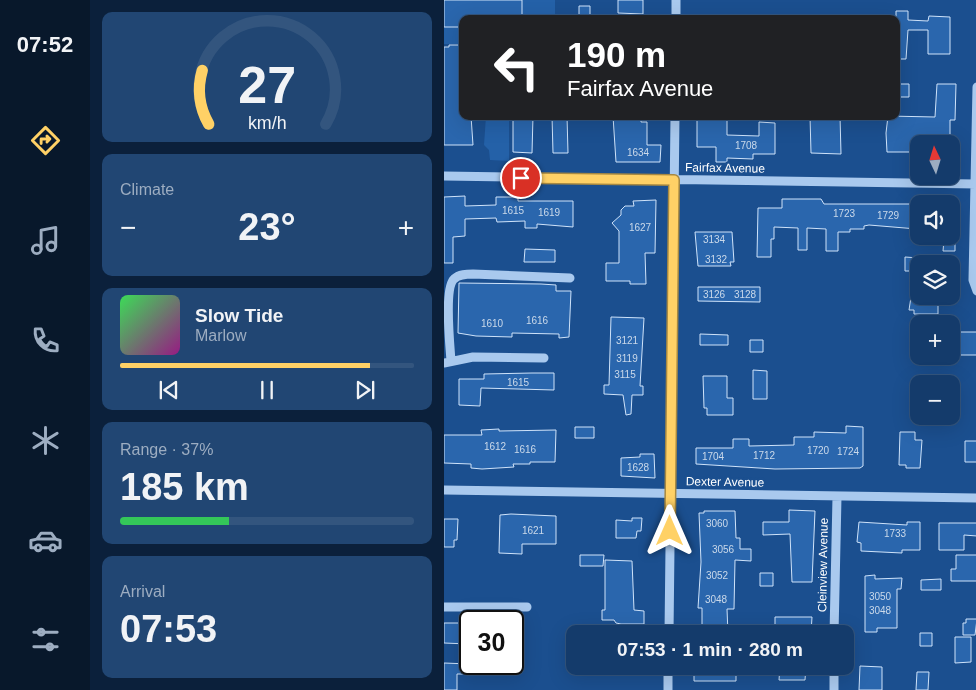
<!DOCTYPE html>
<html lang="en">
<head>
<meta charset="utf-8">
<style>
	body { margin:0; font-family:Helvetica,sans-serif; background:#214673; color:#f1f3f6; height:100vh; display:flex; flex-direction:column; font-size:19px; white-space:nowrap }
	* { box-sizing:border-box; margin:0 }
	p { font-size:16px; color:#9dadc1 }
	.icon { flex:none; width:28px; height:28px; fill:none; stroke:currentColor; stroke-width:2; stroke-linecap:round; stroke-linejoin:round }
	.map { position:relative; flex:1; overflow:hidden }
	.panel { display:flex; flex-direction:column; gap:12px; padding:12px; background:#0b203b; width:354px }
	.panel>* { flex:none }
	.guide { position:absolute; left:15px; top:15px; width:441px; height:105px; border-radius:10px; box-shadow:0 5px 20px #0002,0 0 0 1px #33557e; background:#202124; color:#fff; overflow:hidden }
	.needle { width:32px; rotate:356deg }
	.fabs { position:absolute; left:466px; top:135px; display:grid; gap:10px }
	.fabs a { display:grid; place-items:center; width:50px; height:50px; border-radius:10px; background:#143b6b; box-shadow:0 5px 20px #0002,0 0 0 1px #33557e; font-size:25px }
	.speed { position:absolute; left:15px; top:610px; display:flex; gap:10px; font-size:25px; font-weight:700; text-align:center }
	.speed>* { display:grid; place-content:center; width:65px; height:65px; border-radius:50%; background:#143b6b; box-shadow:0 5px 20px #0002,0 0 0 1px #33557e; line-height:1 }
	.speed .limit { border:2px solid #111; border-radius:8px; background:#fff; color:#111 }
	.pin { position:absolute; display:grid; place-items:center; width:42px; height:42px; color:#fff; margin:-21px; border:2px solid #fff; border-radius:50%; box-shadow:0 1px 5px #0007 }
	.me { position:absolute; width:55px; margin:-28px; rotate:0deg; stroke-linejoin:round; filter:drop-shadow(0 0 4px #0008) }
	.turn { display:flex; align-items:center; gap:18px; height:105px; padding:0 25px; font-size:22px }
	.turn .icon { width:65px; height:65px; stroke-width:2.5 }
	.turn b { display:block; font-size:35px; line-height:42px }
	.big { font-size:38px; font-weight:800; line-height:1.1 }
	.panel .card { flex:1; display:flex; flex-direction:column; justify-content:center; gap:8px; min-width:0; padding:0 18px; border-radius:10px; background:#214673 }
	.panel .dial { align-items:center; gap:0 }
	.dial svg { height:130px; overflow:visible; fill:none; stroke:#33557e; stroke-width:7; stroke-linecap:round; text-anchor:middle }
	.dial text { fill:#f1f3f6; stroke:none }
	.song { display:flex; align-items:center; gap:15px }
	.cover { width:60px; height:60px; border-radius:8px; background:linear-gradient(135deg,hsl(130 70% 55%),hsl(310 70% 35%)) }
	.played { height:5px; border-radius:2px; background:linear-gradient(90deg,#ffd166 85%,#33557e 85%) }
	.keys { display:flex; justify-content:space-around; direction:ltr }
	.heat { display:flex; justify-content:space-between; align-items:center; font-size:28px; direction:ltr }
	.charge { height:8px; border-radius:4px; background:linear-gradient(90deg,#34c759 37%,#33557e 0) }
	.trip { position:absolute; left:122px; top:625px; width:288px; height:50px; border-radius:10px; background:#143b6b; box-shadow:0 5px 20px #0002,0 0 0 1px #33557e; font-weight:800; line-height:50px; text-align:center }
	main { display:flex; flex:1; min-height:0 }
	.menu { display:flex; flex-direction:column; width:90px; justify-content:space-around; align-items:center; background:#08182b; color:#9dadc1 }
	.menu .icon { width:35px; height:35px }
	.menu .selected { color:#ffd166 }
	.menu b { font-size:22px; color:#f1f3f6 }
	.map>svg:first-child { display:block }
	.green { fill:#2461a8 }
	.building { fill:#2a66ad; stroke:#cfe3fa }
	.lines { fill:none; stroke-linecap:round; stroke-linejoin:round }
	.minor { stroke:#a9c9ee; stroke-width:9 }
	.route-casing { stroke:#a68842; stroke-width:12 }
	.route { stroke:#ffd166; stroke-width:9 }
	.labels { text-anchor:middle; dominant-baseline:central; stroke-width:5; stroke-linejoin:round; paint-order:stroke }
	.number-label { font-size:10px; fill:#cad9ea }
	.street-label { font-size:12px; fill:#fff; stroke:#1b4f8f }
</style>
</head>
<body>
<main>
<nav class="menu">
<b>07:52</b>
<svg class="icon selected" aria-label="directions" viewBox="0 0 24 24"><path d="M12 3l9 9-9 9-9-9zM9 14v-3h6M13 9l2 2-2 2"/></svg>
<svg class="icon" aria-label="music" viewBox="0 0 24 24"><path d="M9 18V5l10-2v13"/><circle cx="6" cy="18" r="3"/><circle cx="16" cy="16" r="3"/></svg>
<svg class="icon" aria-label="phone" viewBox="0 0 24 24"><path d="M5 4h4l2 5-3 2q2 4 5 5l2-3 5 2v4C11 20 4 13 5 4z"/></svg>
<svg class="icon" aria-label="climate" viewBox="0 0 24 24"><path d="M12 3v18M4 7l16 10M4 17L20 7"/></svg>
<svg class="icon" aria-label="car" viewBox="0 0 24 24"><path d="M5 17H2v-5l4-1 3-4h7l3 4 3 1v5h-3M9 17h6M6 11h13"/><circle cx="7" cy="17" r="2"/><circle cx="17" cy="17" r="2"/></svg>
<svg class="icon" aria-label="filters" viewBox="0 0 24 24"><path d="M4 7h16M4 17h16"/><circle cx="9" cy="7" r="2"/><circle cx="15" cy="17" r="2"/></svg>
</nav>
<section class="panel">
<div class="card dial"><svg viewBox="0 0 100 80">
<path d="M14 69A42 42 0 1 1 86 69"/>
<path d="M14 69A42 42 0 0 1 10 36" stroke="#ffd166"/>
<text x="50" y="56" font-size="32" font-weight="700">27</text>
<text x="50" y="72" font-size="11">km/h</text>
</svg></div>
<div class="card"><p>Climate</p>
<div class="heat"><a>−</a><b class="big">23°</b><a>+</a></div>
</div>
<div class="card">
<div class="song"><i class="cover"></i><div><b>Slow Tide</b><p>Marlow</p></div></div>
<div class="played"></div>
<div class="keys"><svg class="icon" aria-label="previous" viewBox="0 0 24 24"><path d="M18 5L8 12l10 7zM5 5v14"/></svg><svg class="icon" aria-label="pause" viewBox="0 0 24 24"><path d="M8 5v14M16 5v14"/></svg><svg class="icon" aria-label="next" viewBox="0 0 24 24"><path d="M6 5l10 7-10 7zM19 5v14"/></svg></div>
</div>
<div class="card"><p>Range · 37%</p><b class="big">185 km</b><div class="charge"></div></div>
<div class="card"><p>Arrival</p><b class="big">07:53</b></div>
</section>
<div class="map">
<svg width="533" height="690" viewBox="0 0 533 690">
	<rect width="100%" height="100%" fill="#1b4f8f"/>
	<path class="green" d="M0 0H111V18L19 19V44H0Z
		M42 116H65V161L46 160 45 150 40 145Z"/>
	<path class="building" d="M0 0H78V19H19V27H0Z
		M174 0H199V14L174 13Z
		M135 6H146V17H135Z
		M452 11H464V20L484 21 485 16 506 17V54H484V30H464L462 59H452Z
		M5 45H19V116H27L29 145H0V47H5Z
		M452 84H465V97H452Z
		M493 84H512L511 120H506V135L514 140 506 144 475 143V152H443L442 133 444 116 491 117Z
		M72 116H89L88 153 69 152V120H72Z
		M108 116H123L124 153H109Z
		M169 116H197V122H203V145H217L216 162H172Z
		M253 116H283V135L315 136V122L331 123V154H309V159L283 158V162H272V147H253Z
		M366 116H396L397 154 367 153Z
		M21 196V206L52 205V197H74V201H129V227L93 224V228H81V221L53 222 52 218 21 219V236L9 237V263H0V197Z
		M338 199H377L380 204H473V229L425 225 420 226V229H406V232H394V251H382V229L363 228V250H354V228L330 227V239H327V257H313L314 208H338Z
		M212 200 211 253H201L202 284H186V281H162V263H175V231L168 223 177 215V210L181 206H190L189 201Z
		M251 232H288L290 262H286L287 266H254Z
		M500 240H511V251H499Z
		M81 249 111 250V262H80Z
		M461 257 475 258V271H461Z
		M15 283 97 284 112 285V291H127L125 337 115 338V334L68 333V337L32 336 14 333Z
		M254 287H316V302L254 301Z
		M467 297 494 298V314H470V310H465Z
		M167 317 200 318 196 386H199V395H188L187 414 182 415 179 395 160 394V385H165Z
		M509 332H533V355H510Z
		M256 334 284 335V345H256Z
		M306 340H319V352H306Z
		M309 370 323 371V399H309Z
		M88 373H110V390L37 388 36 406 15 405V379H40V374Z
		M259 376H283V398H289V415H263V408H260Z
		M402 426 419 427V466L416 468 331 469 252 464V448H289V439H305V446L350 445V437H370V432L402 433Z
		M131 427H150V438H131Z
		M55 429V431L112 430 111 462H86V464H69L70 467 38 469 27 468V464L0 463V435H38L37 430Z
		M456 432H471V440H478L476 468H462V465H455Z
		M521 441H533V462H521Z
		M196 454H210L211 478 177 476V458L196 457Z
		M345 510 371 511 368 582H348L346 534 319 535V522H345Z
		M260 511H291L292 538H296V549H307V561L291 560 290 609H283L284 634H258V608H254L257 562 255 513H260Z
		M67 514 112 516V544H78V554L55 553 56 515Z
		M188 518H198L197 531H193L192 538H172V520L188 521Z
		M0 519H14L13 540H10V547H0Z
		M415 522 463 525V522H476V550H458V553L417 551V543L413 542Z
		M495 523H533V536L520 535V550H495Z
		M136 555H160L159 566H136Z
		M512 555H533V581H507V569H512Z
		M161 560 188 561 190 610 200 611V624H177L172 623 170 620H158V610H161Z
		M316 573H329V586H316Z
		M431 575V579L458 578 457 589H453V628H433V632H421V576Z
		M497 579V590H477V580Z
		M331 617H368L367 633H331Z
		M522 619H533L531 635H519V623H522Z
		M0 623H25L24 644 0 643Z
		M476 633H488V646H476Z
		M511 637H527V662L511 663Z
		M0 663 25 664V674H13V690H0Z
		M250 666H292V681H250Z
		M336 666H362L361 680H335Z
		M416 666 438 667V690H415Z
		M473 672H485L484 690H472Z"/>
	<g class="lines">
		<path class="minor" d="M232 19V0
			M533 87 529 280 533 291
			M0 176 533 184
			M7 361C6 346 0 288 10 279 15 274 23 274 29 274L126 278
			M0 363 29 357 100 358
			M0 490 533 498
			M0 607H83
			M225 634 231 116
			M390 634 393 497
			M224 690V666
			M390 690V666"/>
	</g>
	<g class="lines">
		<defs>
			<path id="route" d="M77 178 230 180 226 531"/>
		</defs>
		<use href="#route" class="route-casing"/>
		<use href="#route" class="route"/>
	</g>
	<g class="labels">
		<g class="number-label">
			<text x="302" y="145">1708</text>
			<text x="194" y="152">1634</text>
			<text x="69" y="210">1615</text>
			<text x="105" y="212">1619</text>
			<text x="400" y="213">1723</text>
			<text x="444" y="215">1729</text>
			<text x="196" y="227">1627</text>
			<text x="270" y="239">3134</text>
			<text x="272" y="259">3132</text>
			<text x="270" y="294">3126</text>
			<text x="301" y="294">3128</text>
			<text x="93" y="320">1616</text>
			<text x="48" y="323">1610</text>
			<text x="183" y="340">3121</text>
			<text x="183" y="358">3119</text>
			<text x="181" y="374">3115</text>
			<text x="74" y="382">1615</text>
			<text x="51" y="446">1612</text>
			<text x="81" y="449">1616</text>
			<text x="374" y="450">1720</text>
			<text x="404" y="451">1724</text>
			<text x="320" y="455">1712</text>
			<text x="269" y="456">1704</text>
			<text x="194" y="467">1628</text>
			<text x="273" y="523">3060</text>
			<text x="89" y="530">1621</text>
			<text x="451" y="533">1733</text>
			<text x="279" y="549">3056</text>
			<text x="273" y="575">3052</text>
			<text x="436" y="596">3050</text>
			<text x="272" y="599">3048</text>
			<text x="436" y="610">3048</text>
		</g>
		<g class="street-label">
			<text transform="translate(281 168) rotate(1)">Fairfax Avenue</text>
			<text transform="translate(281 482) rotate(1)">Dexter Avenue</text>
			<text transform="translate(379 565) rotate(-89)">Cleinview Avenue</text>
		</g>
	</g>
</svg>
<div class="fabs">
<a><svg class="needle" viewBox="-14 -14 28 28"><path d="M0-13l5 13h-10z" fill="#e53935"/><path d="M0 13l5-13h-10z" fill="#9dadc1"/></svg></a>
<a><svg class="icon" aria-label="sound" viewBox="0 0 24 24"><path d="M4 9h4l5-4v14l-5-4H4zM17 9q2 3 0 6"/></svg></a>
<a><svg class="icon" aria-label="layers" viewBox="0 0 24 24"><path d="M12 4l9 5-9 5-9-5zM3 14l9 5 9-5"/></svg></a>
<a>+</a>
<a>−</a>
</div>
<div class="speed"><div class="limit">30</div></div>
<div class="pin" style="left:77px;top:178px;background:#d93025"><svg class="icon" aria-label="arrive" viewBox="0 0 24 24"><path d="M6 21V4h12l-3 4 3 4H6"/></svg></div>
<svg class="me" style="left:226px;top:531px" viewBox="-20 -20 40 40"><path d="M0-17L14 15 0 8-14 15z" fill="#ffd166" stroke="#fff" stroke-width="4"/></svg>
<div class="trip">07:53 · 1 min · 280 m</div>
<div class="guide">
<div class="turn"><svg class="icon" aria-label="left" viewBox="0 0 24 24"><path d="M17 20v-9H6M10 6l-5 5 5 5"/></svg><div><b>190 m</b>Fairfax Avenue</div></div>
</div>
</div>
</main>
</body>
</html>
